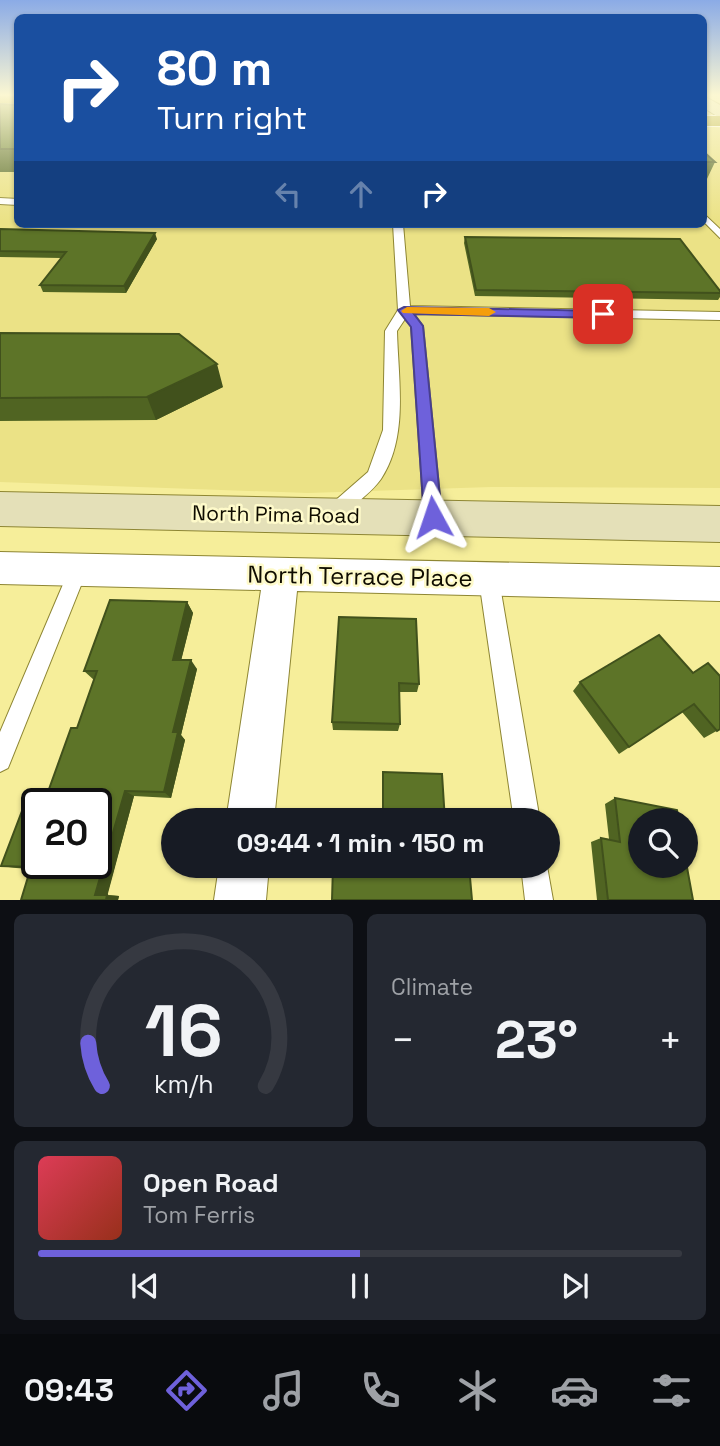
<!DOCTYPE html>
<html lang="en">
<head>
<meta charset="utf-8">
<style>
	body { margin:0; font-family:"Space Grotesk",sans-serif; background:#242831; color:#f1f3f6; height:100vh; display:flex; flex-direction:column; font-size:26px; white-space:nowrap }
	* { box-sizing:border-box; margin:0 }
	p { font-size:23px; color:#9ea1a6 }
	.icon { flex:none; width:38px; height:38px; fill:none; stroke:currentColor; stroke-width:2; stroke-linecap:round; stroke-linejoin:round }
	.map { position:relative; height:900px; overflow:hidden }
	.details { display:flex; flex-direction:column; gap:14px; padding:14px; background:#0d0f14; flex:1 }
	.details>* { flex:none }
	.top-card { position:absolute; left:14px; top:14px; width:693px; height:214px; border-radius:10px; box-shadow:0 2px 5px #0004; background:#1a4fa0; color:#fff; overflow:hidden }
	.fabs { position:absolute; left:628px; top:808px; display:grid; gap:14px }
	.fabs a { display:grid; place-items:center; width:70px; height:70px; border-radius:50%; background:#171b24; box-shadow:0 2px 5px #0004; font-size:35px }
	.speed { position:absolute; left:21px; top:788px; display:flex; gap:14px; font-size:35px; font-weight:700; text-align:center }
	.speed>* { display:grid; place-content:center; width:91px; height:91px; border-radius:50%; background:#171b24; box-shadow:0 2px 5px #0004; line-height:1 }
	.speed .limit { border:4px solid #111; border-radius:10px; background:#fff; color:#111 }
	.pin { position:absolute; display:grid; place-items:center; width:60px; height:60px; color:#fff; margin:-30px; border-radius:14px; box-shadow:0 4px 10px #0006 }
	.me { position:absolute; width:77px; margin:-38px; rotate:355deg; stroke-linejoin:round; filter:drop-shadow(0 0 5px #0008) }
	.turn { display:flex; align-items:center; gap:24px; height:147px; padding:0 28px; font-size:32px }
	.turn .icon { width:91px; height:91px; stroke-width:2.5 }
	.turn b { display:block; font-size:49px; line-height:60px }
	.lanes { display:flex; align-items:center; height:66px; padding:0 28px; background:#0003; justify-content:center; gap:35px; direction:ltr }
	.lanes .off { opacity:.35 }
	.big { font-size:52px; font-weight:600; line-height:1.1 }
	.details .tile { flex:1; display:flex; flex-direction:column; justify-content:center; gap:10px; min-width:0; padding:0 24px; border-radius:10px; background:#242831 }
	.details .dial { align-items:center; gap:0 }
	.dial svg { height:182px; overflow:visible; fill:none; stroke:#363941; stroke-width:7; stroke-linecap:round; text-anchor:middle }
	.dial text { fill:#f1f3f6; stroke:none }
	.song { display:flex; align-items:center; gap:21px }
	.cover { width:84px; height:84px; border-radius:10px; background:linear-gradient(135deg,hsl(350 70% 55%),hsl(10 70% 35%)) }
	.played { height:7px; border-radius:4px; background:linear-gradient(90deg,#6e61db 50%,#363941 50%) }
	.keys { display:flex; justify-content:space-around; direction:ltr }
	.heat { display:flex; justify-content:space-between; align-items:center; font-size:38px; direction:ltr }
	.details .tiles { flex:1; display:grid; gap:14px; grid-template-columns:1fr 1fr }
	.tile:last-child { grid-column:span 2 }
	.trip { position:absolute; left:161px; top:808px; width:399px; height:70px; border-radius:35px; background:#171b24; box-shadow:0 2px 5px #0004; font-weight:600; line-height:70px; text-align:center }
	.menu { display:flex; height:112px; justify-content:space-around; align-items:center; background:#090b0e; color:#9ea1a6 }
	.menu .icon { width:49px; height:49px }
	.menu .current { color:#6e61db }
	.menu b { font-size:32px; color:#f1f3f6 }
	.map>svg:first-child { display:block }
	.built { fill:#ebe286 }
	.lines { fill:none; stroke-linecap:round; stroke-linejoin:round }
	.service-casing { stroke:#8e8633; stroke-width:2 }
	.minor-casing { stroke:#8e8633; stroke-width:2 }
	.secondary-casing { stroke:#8e8633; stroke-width:2 }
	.motorway-casing { stroke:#fff; stroke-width:2 }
	.service { fill:#fff; fill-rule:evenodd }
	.minor { fill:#fff; fill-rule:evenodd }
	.secondary { fill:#e4e0b8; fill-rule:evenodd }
	.motorway { fill:#a49914; fill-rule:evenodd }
	.wall { fill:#506422 }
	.shaded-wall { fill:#41511c }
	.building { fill:#5d7428; stroke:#41511c; stroke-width:2 }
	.route { fill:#6e61db; stroke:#483f8e; stroke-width:2 }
	.slow { fill:#f59e0b }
	.labels { text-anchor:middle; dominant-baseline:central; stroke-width:5; stroke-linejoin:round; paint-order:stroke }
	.street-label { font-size:21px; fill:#0f0c00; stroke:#fefaca }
	.near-street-label { font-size:24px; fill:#0f0c00; stroke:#fefaca }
</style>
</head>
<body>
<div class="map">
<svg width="720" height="900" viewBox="0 0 720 900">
	<rect width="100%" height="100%" fill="#f6ee9a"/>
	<path class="built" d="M0 106H17L18 224H704V125L720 128V488L491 487 308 493 0 482Z"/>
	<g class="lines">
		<defs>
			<path id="service" d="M0 198 18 199V205L0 204Z
				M704 214 720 229V238L704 222Z
				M393 224H403L410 306 720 312V320L414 314 423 326 442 517 439 522 433 524 427 522 424 517 411 326 405 319 397 331C398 378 409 437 381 479 371 493 354 505 341 516L335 518 329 516 326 511 329 506 368 472 383 430 385 331 398 310Z
				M79 560 86 562 88 568 8 768 0 772V732L70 568 72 562Z
				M489 571 496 574 499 580 540 821H514L479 580 482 574Z
				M521 866H547L553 900H525Z"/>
			<path id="minor" d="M0 552 720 567V601L297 591 274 821H226L261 590 0 584Z
				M219 866H269L266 900H214Z"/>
			<path id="secondary" d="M704 96 720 105V118L704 108Z
				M0 492 720 506V542L0 526Z"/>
			<path id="motorway" d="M0 94H18V104L0 103Z
				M704 116H720V126H704Z"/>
		</defs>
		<use href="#service" class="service-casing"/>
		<use href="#minor" class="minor-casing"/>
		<use href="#secondary" class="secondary-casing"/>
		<use href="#motorway" class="motorway-casing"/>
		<use href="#service" class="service"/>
		<use href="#minor" class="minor"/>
		<use href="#secondary" class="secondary"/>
		<use href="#motorway" class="motorway"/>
	</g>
	<path class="wall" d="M0 104 18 105V172H0Z
		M704 152 715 162 706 181H704Z
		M0 229 157 239 126 293 43 292 40 285 61 258 0 257Z
		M465 237 720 291V297L718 300 475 296 464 243Z
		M0 333 223 387 156 420 0 421Z
		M187 602 193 613 181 660 197 669 181 735 185 740 171 798 134 796 107 895 119 896 118 900H21L31 869 16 868 1 866 37 863 77 728 94 680 84 671Z
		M339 617 419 684 417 692H399L400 724 398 731 333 730 332 722Z
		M659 635 720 729 704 738 682 712 619 754 573 691 580 682Z
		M383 772 445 821H382Z
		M615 798 693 900H597L591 842 601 838 609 839 605 804Z"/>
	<path class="shaded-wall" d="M155 233 157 239 126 293 124 286Z
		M217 364 223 387 156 420 147 397Z
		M187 602 193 613 179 669 173 660Z
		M191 660 197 669 181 735 185 740 171 798 164 792 173 732Z
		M125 791 134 796 107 897 95 895Z
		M107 895 119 896 118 900H106Z"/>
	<path class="building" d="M0 104 18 105V149H0Z
		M704 152 715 162H704Z
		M0 229 155 233 124 286 40 285 66 252 0 251Z
		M465 237 680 239 720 291V293L476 290Z
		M0 333 179 334 217 364 147 397 0 398Z
		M110 600 187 602 173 660H191L173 732H178L164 792 125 791 95 895H107L106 900H21L31 867 1 866 22 811 37 812V863H96V803H44L71 728H77L97 671H84Z
		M339 617 416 619 419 684 399 683 400 724 332 722Z
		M659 635 693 673 708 663 720 676V729L717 731 694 704 629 747 580 682Z
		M383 772 442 774 445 821H383Z
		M615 798 677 810 679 821H640V866H686V862L693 900H608L601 838 620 842Z
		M333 866H469L472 900H332Z"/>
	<linearGradient id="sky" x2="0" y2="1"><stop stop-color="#8babe6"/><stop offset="0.43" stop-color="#fbf7d2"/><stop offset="1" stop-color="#fbf7d2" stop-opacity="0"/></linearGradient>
	<rect width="720" height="221" fill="url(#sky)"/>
	<path class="route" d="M404 307 603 311 609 314 603 318 414 314 423 326 442 517 439 523 433 525 427 523 424 517 411 327 398 310Z"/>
	<path class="slow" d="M407 307 489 308 496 312 489 316 403 313 401 311Z"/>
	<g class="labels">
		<g class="street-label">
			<text transform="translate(276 514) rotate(1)">North Pima Road</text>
		</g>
		<g class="near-street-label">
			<text transform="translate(360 576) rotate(1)">North Terrace Place</text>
		</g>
	</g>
</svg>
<div class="fabs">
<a><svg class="icon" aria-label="search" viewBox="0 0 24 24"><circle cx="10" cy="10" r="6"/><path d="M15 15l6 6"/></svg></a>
</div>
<div class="speed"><div class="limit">20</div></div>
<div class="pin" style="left:603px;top:314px;background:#d93025"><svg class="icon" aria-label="arrive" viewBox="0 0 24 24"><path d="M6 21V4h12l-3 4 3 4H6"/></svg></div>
<svg class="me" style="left:433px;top:517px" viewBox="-20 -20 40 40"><path d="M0-17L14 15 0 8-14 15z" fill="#6e61db" stroke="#fff" stroke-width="4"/></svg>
<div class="trip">09:44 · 1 min · 150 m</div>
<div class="top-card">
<div class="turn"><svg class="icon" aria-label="right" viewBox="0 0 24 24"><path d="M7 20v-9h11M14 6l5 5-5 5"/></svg><div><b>80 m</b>Turn right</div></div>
<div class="lanes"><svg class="icon off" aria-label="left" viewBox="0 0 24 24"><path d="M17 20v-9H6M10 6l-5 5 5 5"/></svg><svg class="icon off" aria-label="ahead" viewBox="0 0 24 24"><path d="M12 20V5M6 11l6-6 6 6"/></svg><svg class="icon" aria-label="right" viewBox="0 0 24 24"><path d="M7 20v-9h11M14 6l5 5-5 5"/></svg></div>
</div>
</div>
<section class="details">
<div class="tiles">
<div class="tile dial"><svg viewBox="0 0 100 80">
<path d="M14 69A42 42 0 1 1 86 69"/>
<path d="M14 69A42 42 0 0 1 8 50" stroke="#6e61db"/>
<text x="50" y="56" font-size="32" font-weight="700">16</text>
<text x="50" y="72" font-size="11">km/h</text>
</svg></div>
<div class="tile"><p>Climate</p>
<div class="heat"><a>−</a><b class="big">23°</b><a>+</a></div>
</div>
<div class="tile">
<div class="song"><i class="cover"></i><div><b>Open Road</b><p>Tom Ferris</p></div></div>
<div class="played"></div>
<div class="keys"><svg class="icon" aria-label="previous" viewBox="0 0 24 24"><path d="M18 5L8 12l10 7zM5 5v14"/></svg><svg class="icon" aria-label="pause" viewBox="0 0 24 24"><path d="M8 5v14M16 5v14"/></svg><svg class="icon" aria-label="next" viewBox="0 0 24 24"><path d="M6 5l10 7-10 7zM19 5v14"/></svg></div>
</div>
</div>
</section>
<nav class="menu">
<b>09:43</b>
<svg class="icon current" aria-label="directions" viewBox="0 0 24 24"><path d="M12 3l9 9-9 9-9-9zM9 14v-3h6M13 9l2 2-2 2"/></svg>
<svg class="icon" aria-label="music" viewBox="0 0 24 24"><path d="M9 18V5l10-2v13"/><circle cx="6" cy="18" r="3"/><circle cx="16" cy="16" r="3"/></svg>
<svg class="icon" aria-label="phone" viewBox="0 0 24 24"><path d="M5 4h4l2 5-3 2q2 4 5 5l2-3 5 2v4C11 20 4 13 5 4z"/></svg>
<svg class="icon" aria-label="climate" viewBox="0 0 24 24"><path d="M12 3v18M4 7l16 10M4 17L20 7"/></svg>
<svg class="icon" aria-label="car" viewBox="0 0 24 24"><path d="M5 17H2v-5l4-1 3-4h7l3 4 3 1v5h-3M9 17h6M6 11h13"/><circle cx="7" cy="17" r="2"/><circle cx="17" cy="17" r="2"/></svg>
<svg class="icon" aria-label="filters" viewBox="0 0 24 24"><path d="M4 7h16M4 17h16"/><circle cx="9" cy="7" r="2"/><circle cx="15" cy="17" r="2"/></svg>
</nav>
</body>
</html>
